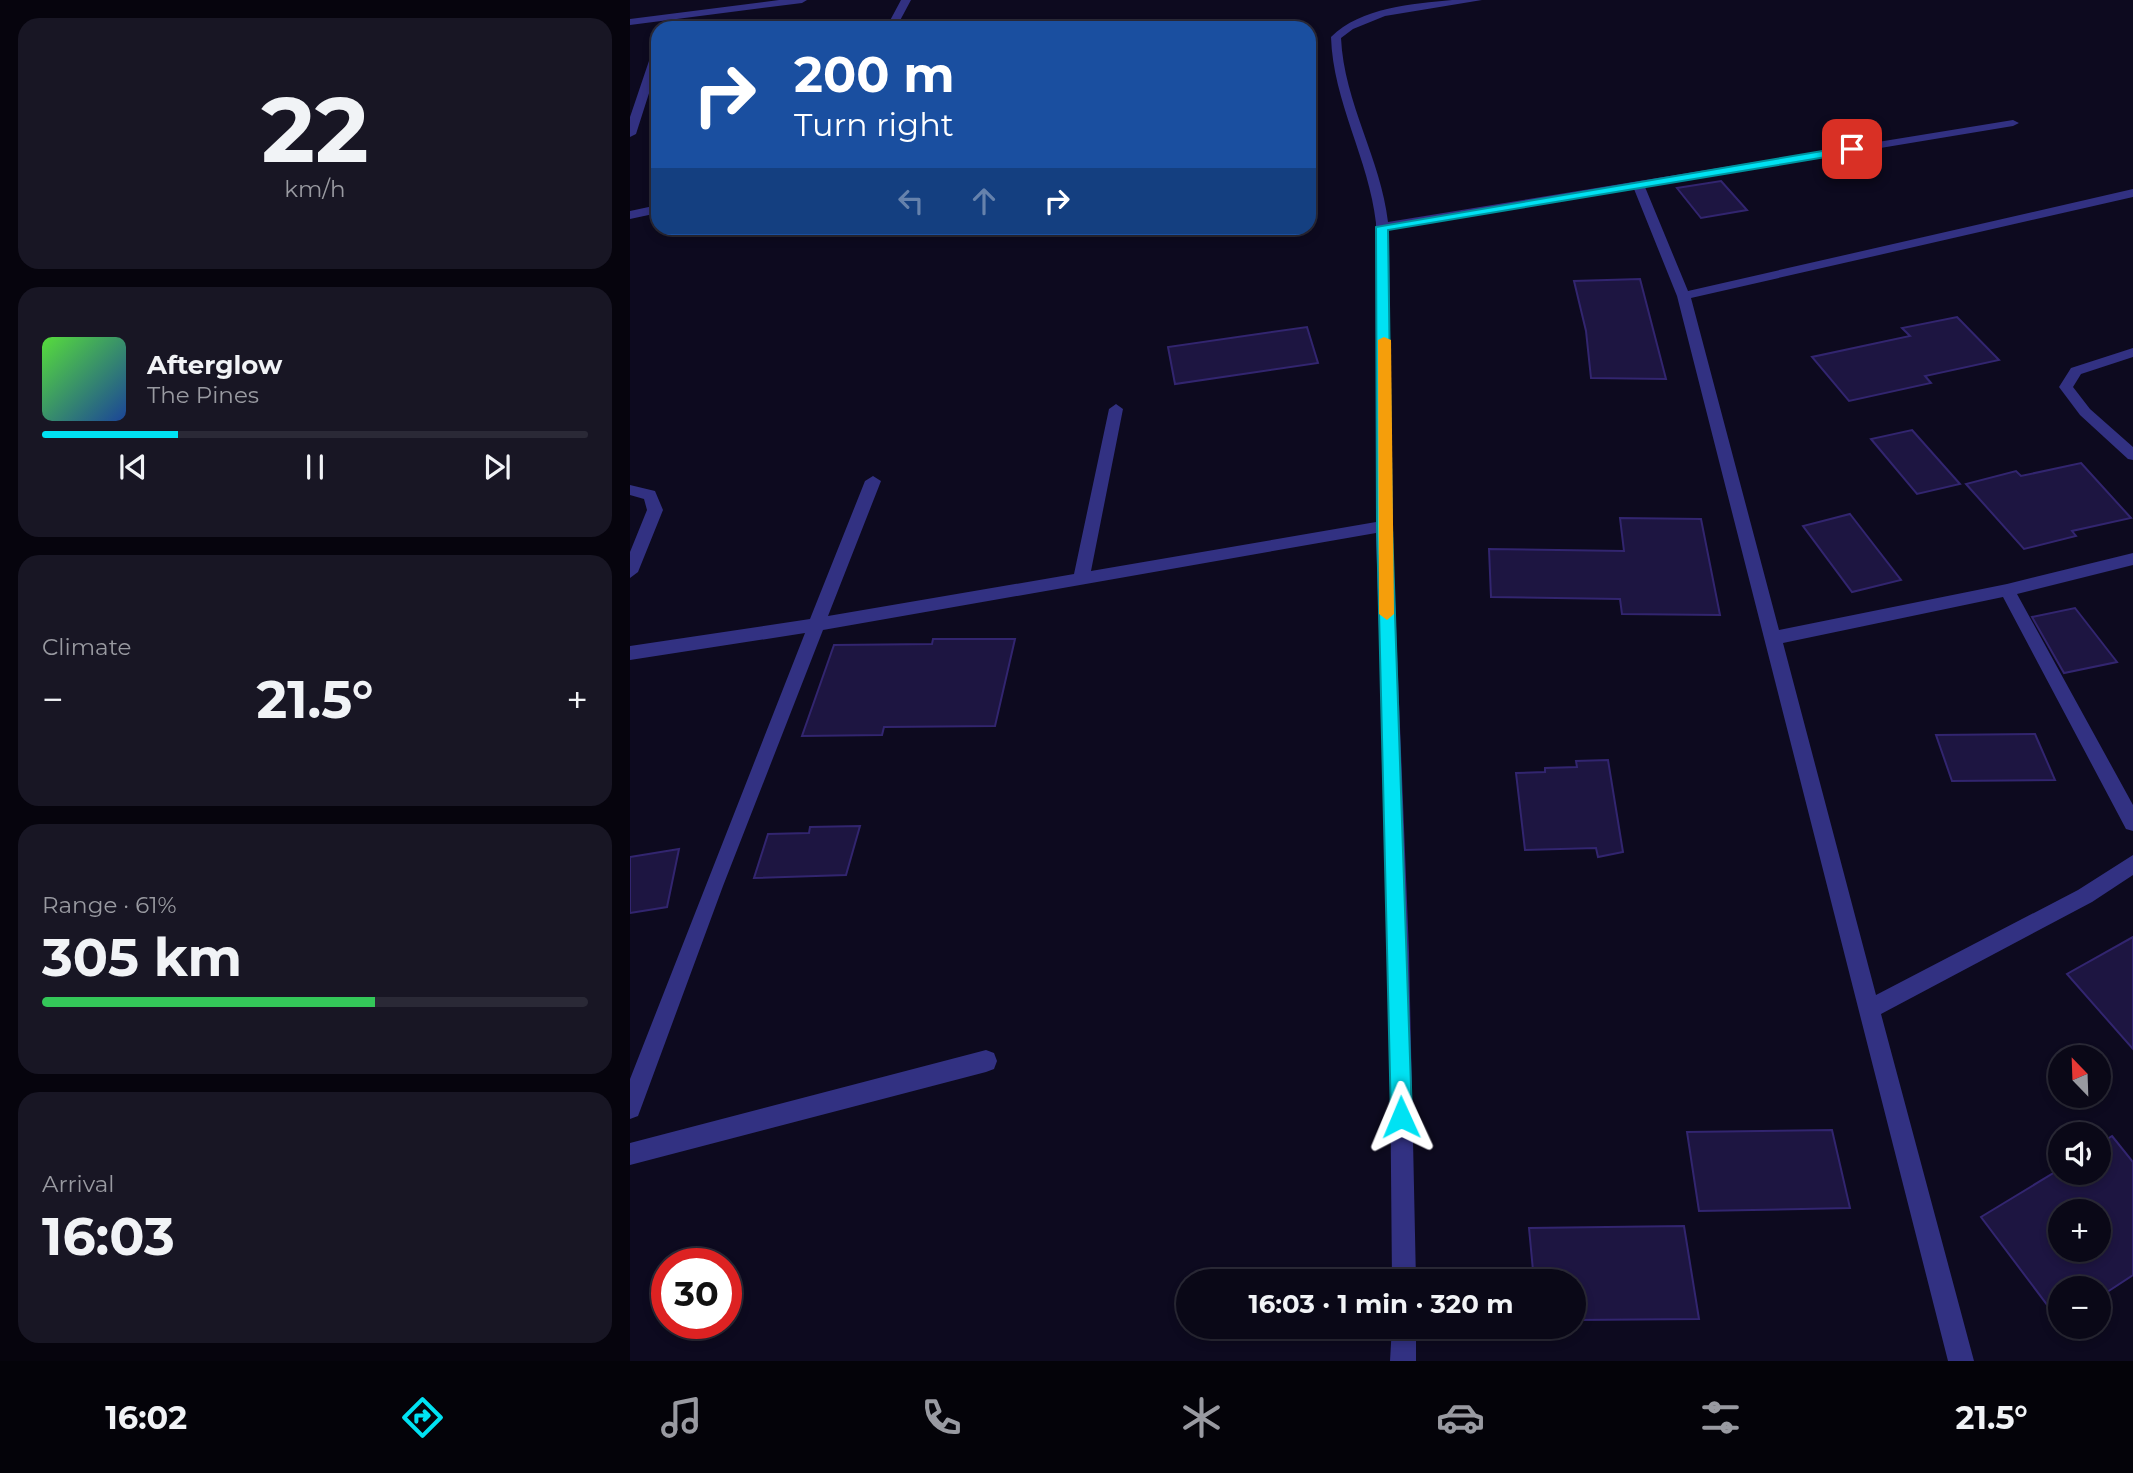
<!DOCTYPE html>
<html lang="en">
<head>
<meta charset="utf-8">
<style>
	body { margin:0; font-family:Montserrat,sans-serif; background:#181624; color:#f1f3f6; height:100vh; display:flex; flex-direction:column; font-size:26px; white-space:nowrap }
	* { box-sizing:border-box; margin:0 }
	p { font-size:23px; color:#999aa1 }
	.icon { flex:none; width:38px; height:38px; fill:none; stroke:currentColor; stroke-width:2; stroke-linecap:round; stroke-linejoin:round }
	.map { position:relative; flex:1; overflow:hidden }
	.details { display:flex; flex-direction:column; gap:18px; padding:18px; background:#06040d; width:630px }
	.details>* { flex:none }
	.guide { position:absolute; left:21px; top:21px; width:665px; height:214px; border-radius:21px; box-shadow:0 4px 10px #0003,0 0 0 2px #2a2936; background:#1a4fa0; color:#fff; overflow:hidden }
	.needle { width:46px; rotate:337deg }
	.tools { position:absolute; left:1418px; top:1045px; display:grid; gap:14px }
	.tools a { display:grid; place-items:center; width:63px; height:63px; border-radius:50%; background:#0a0817; box-shadow:0 4px 10px #0003,0 0 0 2px #2a2936; font-size:35px }
	.speed { position:absolute; left:21px; top:1248px; display:flex; gap:14px; font-size:35px; font-weight:700; text-align:center }
	.speed>* { display:grid; place-content:center; width:91px; height:91px; border-radius:50%; background:#0a0817; box-shadow:0 4px 10px #0003,0 0 0 2px #2a2936; line-height:1 }
	.speed .limit { border:10px solid #d22; background:#fff; color:#111 }
	.pin { position:absolute; display:grid; place-items:center; width:60px; height:60px; color:#fff; margin:-30px; border-radius:14px; box-shadow:0 4px 10px #0006 }
	.me { position:absolute; width:77px; margin:-38px; rotate:359deg; stroke-linejoin:round; filter:drop-shadow(0 0 5px #0008) }
	.turn { display:flex; align-items:center; gap:24px; height:147px; padding:0 28px; font-size:32px }
	.turn .icon { width:91px; height:91px; stroke-width:2.5 }
	.turn b { display:block; font-size:49px; line-height:60px }
	.lanes { display:flex; align-items:center; height:66px; padding:0 28px; background:#0003; justify-content:center; gap:35px; direction:ltr }
	.lanes .off { opacity:.35 }
	.big { font-size:52px; font-weight:700; line-height:1.1 }
	.details .card { flex:1; display:flex; flex-direction:column; justify-content:center; gap:10px; min-width:0; padding:0 24px; border-radius:21px; background:#181624 }
	.details .dial { align-items:center; gap:0 }
	.dial b { font-size:91px; line-height:1 }
	.song { display:flex; align-items:center; gap:21px }
	.cover { width:84px; height:84px; border-radius:10px; background:linear-gradient(135deg,hsl(110 70% 55%),hsl(220 70% 35%)) }
	.played { height:7px; border-radius:4px; background:linear-gradient(90deg,#00e2f3 25%,#2a2936 25%) }
	.keys { display:flex; justify-content:space-around; direction:ltr }
	.heat { display:flex; justify-content:space-between; align-items:center; font-size:38px; direction:ltr }
	.charge { height:10px; border-radius:5px; background:linear-gradient(90deg,#34c759 61%,#2a2936 0) }
	.trip { position:absolute; left:546px; top:1269px; width:410px; height:70px; border-radius:35px; background:#0a0817; box-shadow:0 4px 10px #0003,0 0 0 2px #2a2936; font-weight:700; line-height:70px; text-align:center }
	.menu { display:flex; height:112px; justify-content:space-around; align-items:center; background:#040309; color:#999aa1 }
	.menu .icon { width:49px; height:49px }
	.menu .on { color:#00e2f3 }
	.menu b { font-size:32px; color:#f1f3f6 }
	main { display:flex; flex:1; min-height:0 }
	.map>svg:first-child { display:block }
	.building { fill:#1d1541; stroke:#32256f; stroke-width:2; fill-rule:evenodd }
	.lines { fill:none; stroke-linecap:round; stroke-linejoin:round }
	.street { fill:#323182; fill-rule:evenodd }
	.route { fill:#00e2f3; stroke:#00939e; stroke-width:2 }
	.slow { fill:#f59e0b }
</style>
</head>
<body>
<main>
<section class="details">
<div class="card dial"><b>22</b><p>km/h</p></div>
<div class="card">
<div class="song"><i class="cover"></i><div><b>Afterglow</b><p>The Pines</p></div></div>
<div class="played"></div>
<div class="keys"><svg class="icon" aria-label="previous" viewBox="0 0 24 24"><path d="M18 5L8 12l10 7zM5 5v14"/></svg><svg class="icon" aria-label="pause" viewBox="0 0 24 24"><path d="M8 5v14M16 5v14"/></svg><svg class="icon" aria-label="next" viewBox="0 0 24 24"><path d="M6 5l10 7-10 7zM19 5v14"/></svg></div>
</div>
<div class="card"><p>Climate</p>
<div class="heat"><a>−</a><b class="big">21.5°</b><a>+</a></div>
</div>
<div class="card"><p>Range · 61%</p><b class="big">305 km</b><div class="charge"></div></div>
<div class="card"><p>Arrival</p><b class="big">16:03</b></div>
</section>
<div class="map">
<svg width="1503" height="1361" viewBox="0 0 1503 1361">
	<rect width="100%" height="100%" fill="#0d0a1f"/>
	<path class="building" d="M1091 181 1117 210 1071 218 1047 188Z
		M1010 279 1036 379 961 378 956 331 944 281Z
		M1327 317 1369 360 1295 376 1301 383 1219 401 1182 357 1280 336 1272 328Z
		M677 327 688 363 545 384 538 347Z
		M1282 430 1330 484 1287 494 1241 439Z
		M1451 463 1501 518 1442 531 1446 536 1394 549 1336 484 1386 471 1391 476Z
		M1220 514 1271 580 1222 592 1173 526Z
		M990 518 1071 519 1090 615 992 614 990 599 861 597 859 549 994 551Z
		M1445 608 1487 662 1434 673 1402 617Z
		M303 639H385L365 726 254 727 252 735 172 736 204 645 302 644Z
		M1405 734 1425 780 1322 781 1306 735Z
		M978 760 993 852 968 857 966 848 895 850 886 773 915 772V768L947 767 946 761Z
		M230 826 216 875 124 878 138 834 179 833 180 827Z
		M49 849 37 907 0 913V857Z
		M1503 937V1049L1437 974Z
		M1202 1130 1220 1208 1069 1211 1057 1132Z
		M1482 1136 1503 1162V1275L1468 1298V1288H1430V1322L1351 1217 1430 1169V1172H1468V1145ZM1430 1211H1468V1250H1430Z
		M1054 1226 1069 1319 943 1320V1281H904L899 1228Z"/>
	<g class="lines">
		<path class="street" d="M149 0H177L172 3 0 25V19Z
			M271 0H281L266 28H256Z
			M822 0H852L755 16 723 29 711 38C714 103 751 159 758 222L1383 120 1389 123 1383 126 1015 187 1058 291 1503 189V197L1061 298 1149 630 1377 584 1503 553V565L1387 594 1503 805V831L1496 829 1373 597 1153 643 1246 995 1448 890 1503 855V875L1462 902 1251 1014 1344 1361H1318L1047 296 1004 189 759 230 762 526 779 952 786 1281H762L759 952 746 533 193 630 93 886 11 1108 8 1116 0 1119V1079L175 633 0 660V646L180 619 235 481 243 476 251 481 198 616 444 574 479 409 486 404 493 409 461 571 746 522V223C739 159 703 102 701 37 731 7 783 4 822 0Z
			M28 52V65L6 134 0 137V117L21 55Z
			M28 205V213L0 219V211Z
			M1503 348V357L1451 374 1443 387 1460 409 1503 447V460L1498 459 1450 415 1429 387 1441 368Z
			M0 485 25 491 33 510 8 572 0 578V552L17 510 14 499 0 495Z
			M356 1050 364 1053 367 1061 364 1069 356 1072 0 1165V1143Z
			M762 1326H786V1361H760Z"/>
	</g>
	<path class="route" d="M1222 146 1226 147V152L758 230 762 526 782 1117 779 1124 771 1127 764 1124 761 1117 747 526 746 227Z"/>
	<path class="slow" d="M754 337 761 340 764 614 757 620 749 614 748 340Z"/>
</svg>
<div class="tools">
<a><svg class="needle" viewBox="-14 -14 28 28"><path d="M0-13l5 13h-10z" fill="#e53935"/><path d="M0 13l5-13h-10z" fill="#999aa1"/></svg></a>
<a><svg class="icon" aria-label="sound" viewBox="0 0 24 24"><path d="M4 9h4l5-4v14l-5-4H4zM17 9q2 3 0 6"/></svg></a>
<a>+</a>
<a>−</a>
</div>
<div class="speed"><div class="limit">30</div></div>
<div class="pin" style="left:1222px;top:149px;background:#d93025"><svg class="icon" aria-label="arrive" viewBox="0 0 24 24"><path d="M6 21V4h12l-3 4 3 4H6"/></svg></div>
<svg class="me" style="left:771px;top:1117px" viewBox="-20 -20 40 40"><path d="M0-17L14 15 0 8-14 15z" fill="#00e2f3" stroke="#fff" stroke-width="4"/></svg>
<div class="trip">16:03 · 1 min · 320 m</div>
<div class="guide">
<div class="turn"><svg class="icon" aria-label="right" viewBox="0 0 24 24"><path d="M7 20v-9h11M14 6l5 5-5 5"/></svg><div><b>200 m</b>Turn right</div></div>
<div class="lanes"><svg class="icon off" aria-label="left" viewBox="0 0 24 24"><path d="M17 20v-9H6M10 6l-5 5 5 5"/></svg><svg class="icon off" aria-label="ahead" viewBox="0 0 24 24"><path d="M12 20V5M6 11l6-6 6 6"/></svg><svg class="icon" aria-label="right" viewBox="0 0 24 24"><path d="M7 20v-9h11M14 6l5 5-5 5"/></svg></div>
</div>
</div>
</main>
<nav class="menu">
<b>16:02</b>
<svg class="icon on" aria-label="directions" viewBox="0 0 24 24"><path d="M12 3l9 9-9 9-9-9zM9 14v-3h6M13 9l2 2-2 2"/></svg>
<svg class="icon" aria-label="music" viewBox="0 0 24 24"><path d="M9 18V5l10-2v13"/><circle cx="6" cy="18" r="3"/><circle cx="16" cy="16" r="3"/></svg>
<svg class="icon" aria-label="phone" viewBox="0 0 24 24"><path d="M5 4h4l2 5-3 2q2 4 5 5l2-3 5 2v4C11 20 4 13 5 4z"/></svg>
<svg class="icon" aria-label="climate" viewBox="0 0 24 24"><path d="M12 3v18M4 7l16 10M4 17L20 7"/></svg>
<svg class="icon" aria-label="car" viewBox="0 0 24 24"><path d="M5 17H2v-5l4-1 3-4h7l3 4 3 1v5h-3M9 17h6M6 11h13"/><circle cx="7" cy="17" r="2"/><circle cx="17" cy="17" r="2"/></svg>
<svg class="icon" aria-label="filters" viewBox="0 0 24 24"><path d="M4 7h16M4 17h16"/><circle cx="9" cy="7" r="2"/><circle cx="15" cy="17" r="2"/></svg>
<b>21.5°</b>
</nav>
</body>
</html>
